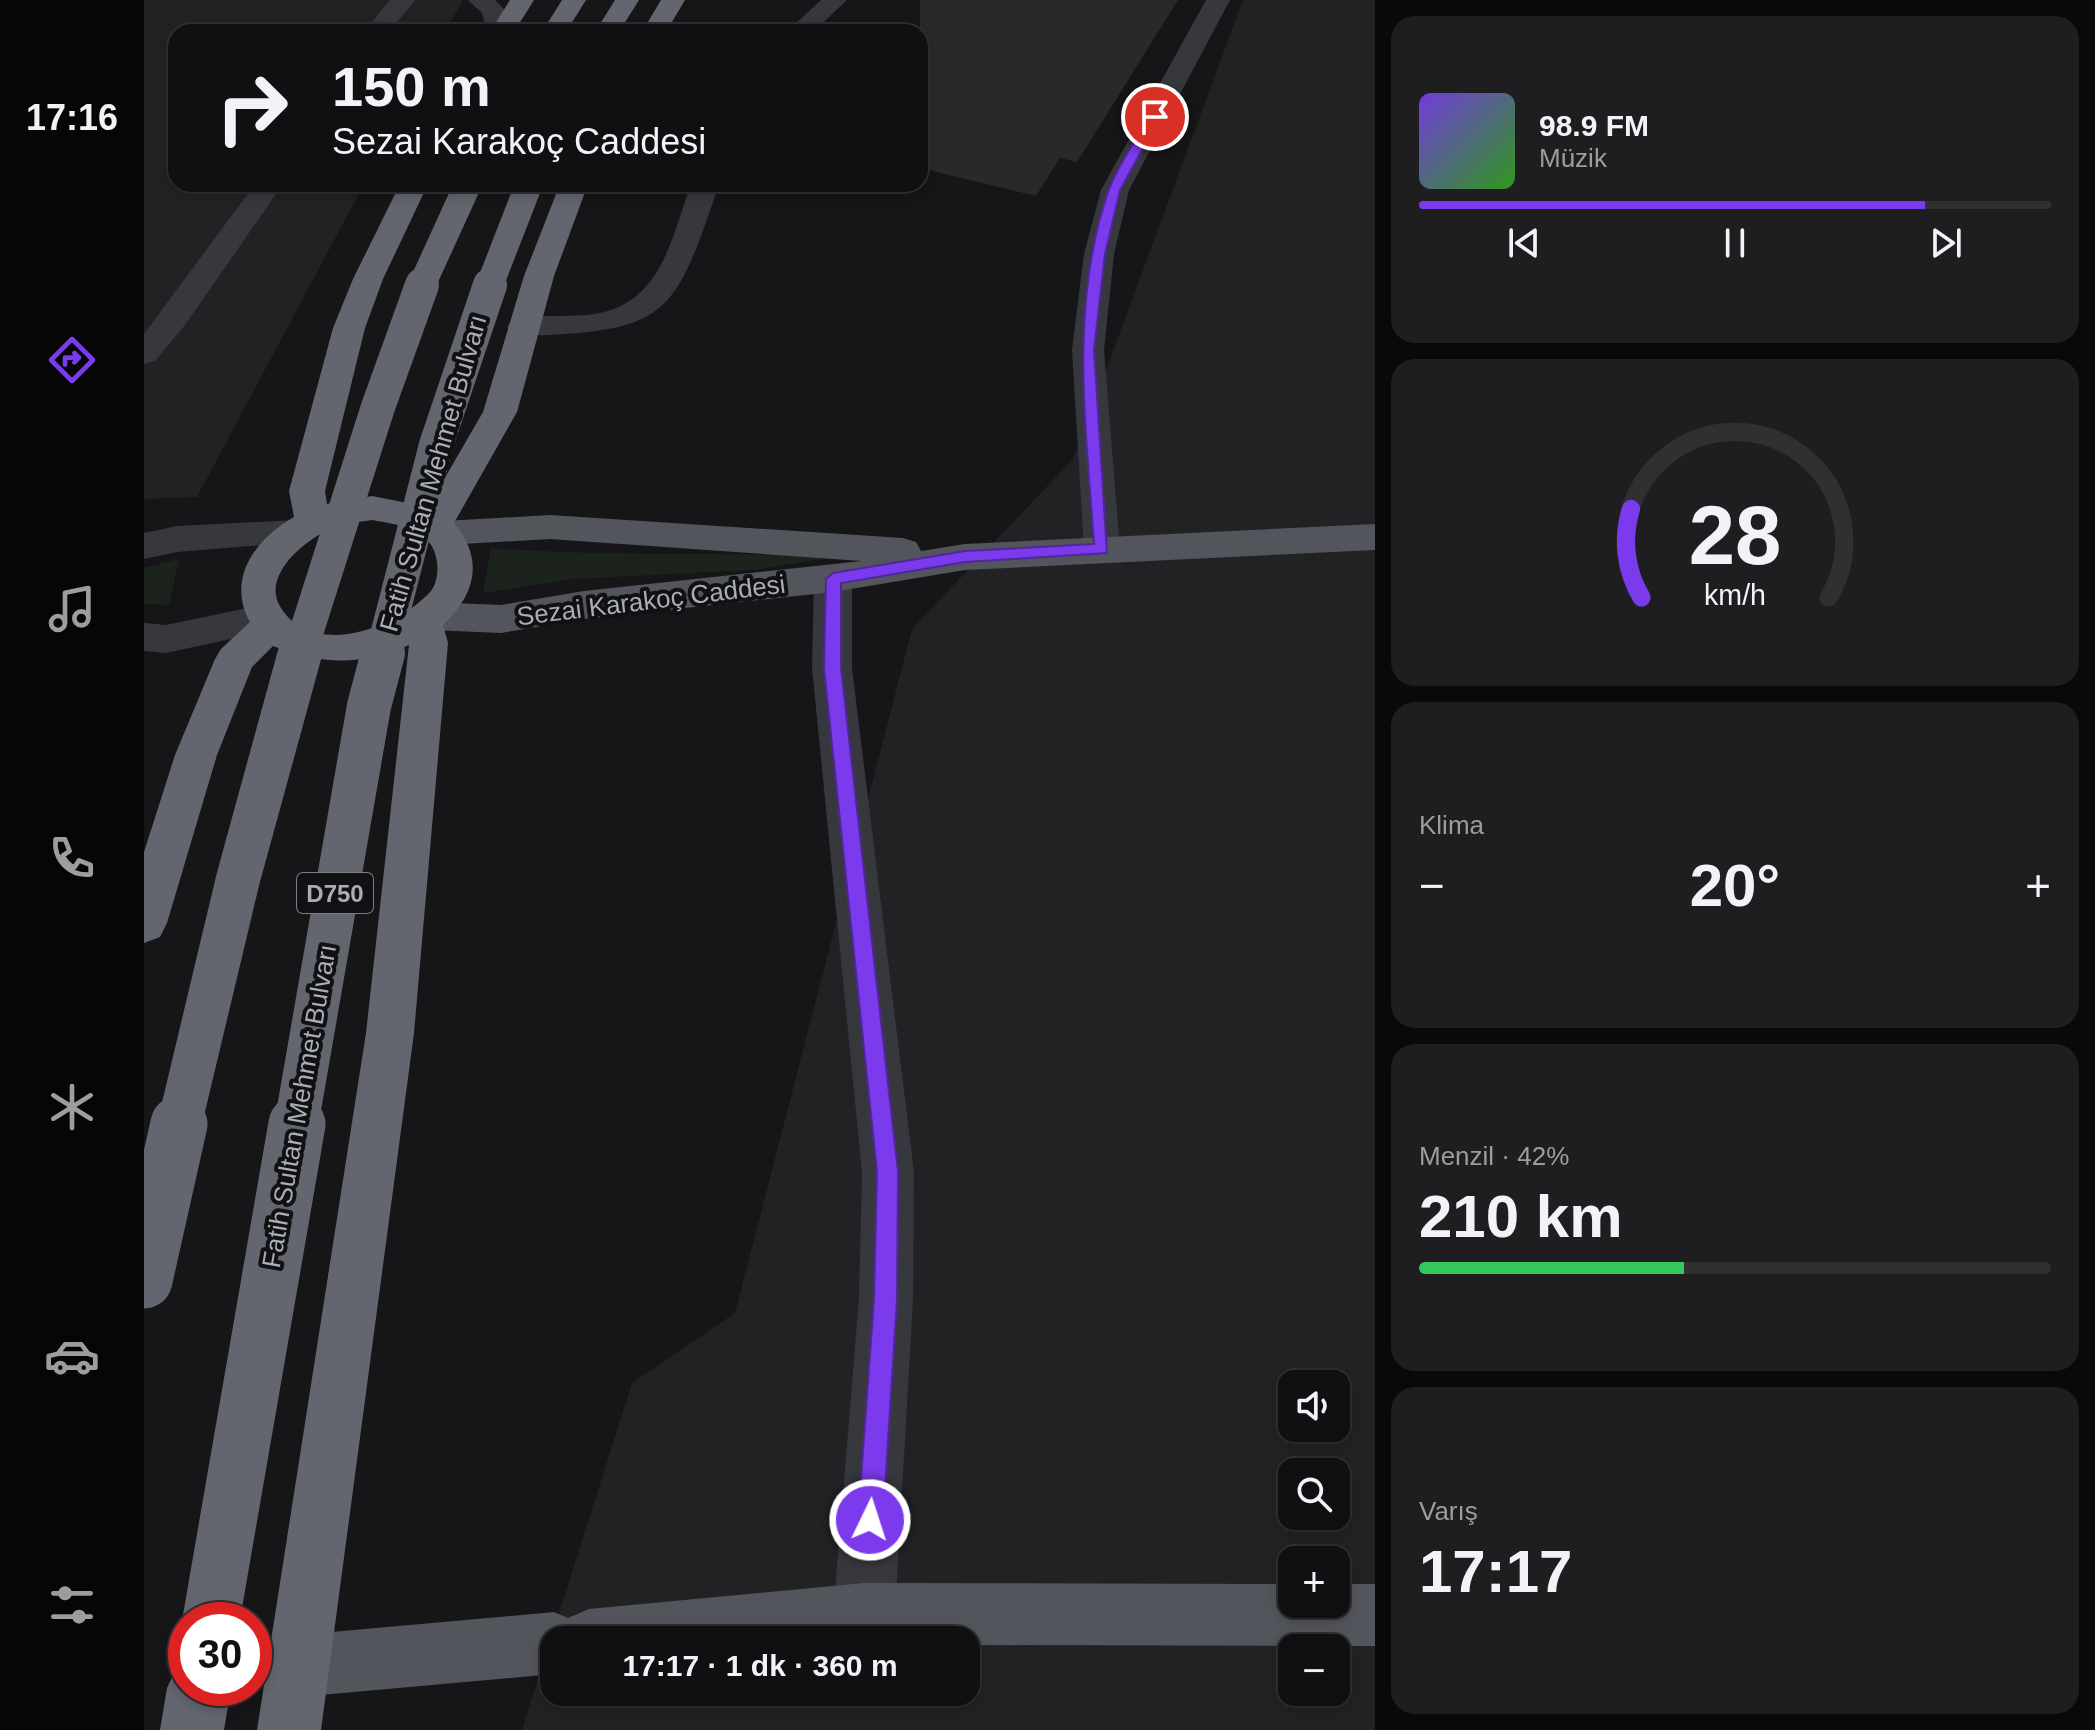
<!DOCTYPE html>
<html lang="tr">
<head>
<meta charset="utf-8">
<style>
	body { margin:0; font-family:Arial,sans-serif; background:#1e1e20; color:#f1f3f6; height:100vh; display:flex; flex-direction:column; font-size:30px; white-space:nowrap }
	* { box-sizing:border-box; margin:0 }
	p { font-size:26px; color:#9c9d9f }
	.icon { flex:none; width:44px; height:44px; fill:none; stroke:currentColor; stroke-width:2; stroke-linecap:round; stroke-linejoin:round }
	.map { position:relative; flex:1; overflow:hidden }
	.details { display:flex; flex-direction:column; gap:16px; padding:16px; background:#09090a; width:720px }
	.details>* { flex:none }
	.hud { position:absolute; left:24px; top:24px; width:760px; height:168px; border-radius:24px; box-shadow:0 4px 12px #0003,0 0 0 2px #303032; background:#101012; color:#f1f3f6; overflow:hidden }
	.controls { position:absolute; left:1134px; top:1370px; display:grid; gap:16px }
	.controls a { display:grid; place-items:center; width:72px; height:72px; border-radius:16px; background:#101012; box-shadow:0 4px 12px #0003,0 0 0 2px #303032; font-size:40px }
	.speed { position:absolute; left:24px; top:1602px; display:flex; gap:16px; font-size:40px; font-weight:700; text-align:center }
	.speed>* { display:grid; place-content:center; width:104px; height:104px; border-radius:50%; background:#101012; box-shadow:0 4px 12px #0003,0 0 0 2px #303032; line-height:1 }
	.speed .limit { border:12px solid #d22; background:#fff; color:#111 }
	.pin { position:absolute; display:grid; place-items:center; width:68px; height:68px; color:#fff; margin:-34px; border:4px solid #fff; border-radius:50%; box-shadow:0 2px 8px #0007 }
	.me { position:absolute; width:88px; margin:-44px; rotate:4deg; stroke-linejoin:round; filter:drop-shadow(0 0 6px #0008) }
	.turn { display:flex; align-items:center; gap:28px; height:168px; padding:0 32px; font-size:36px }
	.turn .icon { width:104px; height:104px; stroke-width:2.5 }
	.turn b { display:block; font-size:56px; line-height:68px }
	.big { font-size:60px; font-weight:800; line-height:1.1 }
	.details .widget { flex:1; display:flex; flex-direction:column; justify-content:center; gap:12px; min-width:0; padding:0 28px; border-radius:24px; background:#1e1e20 }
	.details .dial { align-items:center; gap:0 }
	.dial svg { height:208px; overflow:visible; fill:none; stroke:#303032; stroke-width:7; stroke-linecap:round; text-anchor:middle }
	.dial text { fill:#f1f3f6; stroke:none }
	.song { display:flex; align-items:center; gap:24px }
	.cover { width:96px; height:96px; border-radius:12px; background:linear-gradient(135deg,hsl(260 70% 55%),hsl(110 70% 35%)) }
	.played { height:8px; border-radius:4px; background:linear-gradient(90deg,#7c3aed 80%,#303032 80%) }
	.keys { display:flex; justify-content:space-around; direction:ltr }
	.heat { display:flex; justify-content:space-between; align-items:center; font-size:44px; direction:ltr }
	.charge { height:12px; border-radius:6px; background:linear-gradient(90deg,#34c759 42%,#303032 0) }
	.trip { position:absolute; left:396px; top:1626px; width:440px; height:80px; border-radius:24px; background:#101012; box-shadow:0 4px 12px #0003,0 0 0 2px #303032; font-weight:800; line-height:80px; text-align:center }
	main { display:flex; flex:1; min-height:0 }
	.tabs { display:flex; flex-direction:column; width:144px; justify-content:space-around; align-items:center; background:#060607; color:#9c9d9f }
	.tabs .icon { width:56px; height:56px }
	.tabs .on { color:#7c3aed }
	.tabs b { font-size:36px; color:#f1f3f6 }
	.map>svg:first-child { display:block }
	.built { fill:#222225; fill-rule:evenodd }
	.green { fill:#1c231d }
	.building { fill:#29292c }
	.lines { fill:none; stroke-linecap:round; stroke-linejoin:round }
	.minor { fill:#37383d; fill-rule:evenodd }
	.major { fill:#53555c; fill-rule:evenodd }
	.highway { fill:#63666e; fill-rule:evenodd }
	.highway-bridge-far3 { stroke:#63666e; stroke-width:27 }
	.highway-bridge-far2 { stroke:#63666e; stroke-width:34 }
	.highway-bridge-far1 { stroke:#63666e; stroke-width:44 }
	.highway-bridge { stroke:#63666e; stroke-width:57 }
	.route { fill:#7c3aed; stroke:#51269a; stroke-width:2 }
	.labels { text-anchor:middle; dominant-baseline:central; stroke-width:8; stroke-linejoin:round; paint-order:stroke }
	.shield { fill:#111113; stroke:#7b7e86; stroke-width:2 }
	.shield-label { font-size:24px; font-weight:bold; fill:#a8adb8 }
	.street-label { font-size:26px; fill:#a8adb8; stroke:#111113 }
</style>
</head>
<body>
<main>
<nav class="tabs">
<b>17:16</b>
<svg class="icon on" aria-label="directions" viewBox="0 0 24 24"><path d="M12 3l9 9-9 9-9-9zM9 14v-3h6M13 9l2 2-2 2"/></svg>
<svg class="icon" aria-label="music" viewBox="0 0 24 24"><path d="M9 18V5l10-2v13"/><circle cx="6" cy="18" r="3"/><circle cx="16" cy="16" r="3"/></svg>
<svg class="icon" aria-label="phone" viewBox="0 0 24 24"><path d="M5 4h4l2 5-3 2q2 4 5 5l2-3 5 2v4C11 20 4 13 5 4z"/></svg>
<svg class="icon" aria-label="climate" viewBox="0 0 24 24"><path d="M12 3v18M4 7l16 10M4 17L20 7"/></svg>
<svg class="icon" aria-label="car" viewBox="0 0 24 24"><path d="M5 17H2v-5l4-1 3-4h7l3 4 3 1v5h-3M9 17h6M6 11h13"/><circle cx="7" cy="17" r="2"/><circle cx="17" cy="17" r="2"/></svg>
<svg class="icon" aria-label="filters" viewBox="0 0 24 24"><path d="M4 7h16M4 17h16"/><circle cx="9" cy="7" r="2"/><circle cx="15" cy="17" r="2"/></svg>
</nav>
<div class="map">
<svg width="1231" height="1730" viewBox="0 0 1231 1730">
	<rect width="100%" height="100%" fill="#161618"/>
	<path class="built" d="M0 0H319L301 32H32V184H220L53 497 0 499Z
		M1099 0H1231V1730H378L488 1383 591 1313 768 629 929 459ZM1148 1384H1192V1428H1148ZM1148 1472H1192V1516H1148ZM1148 1560H1192V1604H1148ZM410 1640H822V1692H410ZM1148 1648H1192V1692H1148Z"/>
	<path class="green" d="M347 548C461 557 576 551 691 557L609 570 429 579 339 593Z
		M35 559 25 605 0 604V568Z"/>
	<path class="building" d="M776 0H1034L933 162 916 158 892 196 776 168Z"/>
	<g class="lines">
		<path class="minor" d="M246 0H271L245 32H220Z
			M324 0H351L361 10 367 32H343L338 13Z
			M677 0H703L669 32H643Z
			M1062 0H1086L985 190 970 254 960 350 976 549 971 558 958 562 945 558 940 549 928 350 940 254 957 190Z
			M111 184H139L41 325 11 361 0 364V334Z
			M547 184H575C530 319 523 331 379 336L368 334 363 327 368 320C392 314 418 317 443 315 516 308 526 243 547 184Z
			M153 520 166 523 171 532 166 541 33 552 0 559V533L33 526Z
			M689 566 702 570 708 579V668L770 1172 769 1299 751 1614 742 1636C727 1642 713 1642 698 1636L689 1614 715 1299 718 1172 668 668 670 579 676 570Z
			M123 604 137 608 142 618 137 628 22 653 0 651V623L22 625Z"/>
		<path class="major" d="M406 515 759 538 772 542 777 551 821 544 1231 524V550L821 570 689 592 440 619 357 633 287 630 274 626 268 616 274 606 287 602 357 605 440 591 718 561 406 539 300 545 287 542 282 533 287 524 300 521Z
			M720 1583 1148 1584V1604H1192V1584H1231V1646L822 1645V1640H410V1674L154 1697 132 1688 123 1666 132 1644 154 1635 410 1612 424 1618 445 1609Z"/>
		<path class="highway" d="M366 0H390L370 32H346Z
			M418 0H442L422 32H398Z
			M471 0H495L475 32H451Z
			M517 0H541L522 32H498Z
			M256 184H284L239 279 221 328 181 491 183 504 228 496 284 507 339 412 380 276 416 184H444L410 276 373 412 310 523C341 560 331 595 299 625L304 643 270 1033 177 1730H113L222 1033 265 645C219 666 176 665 129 646L108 667 73 755 23 923 16 937 0 943V852L31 755 71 659 77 649 106 622C82 579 111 539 150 517L145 491 189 328 209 279ZM228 520C255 525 289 528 293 562 294 572 293 583 287 591 255 627 170 660 137 608 116 576 161 540 186 529 199 523 214 522 228 520Z
			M42 1662V1688H87L80 1730H16L23 1688 33 1666Z"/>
		<path class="highway-bridge-far3" d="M277 287 324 184
			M345 287 385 184"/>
		<path class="highway-bridge-far2" d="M155 655 234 407 278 285
			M238 655 292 445 346 285"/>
		<path class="highway-bridge-far1" d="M35 1126 94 879 156 653
			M152 1126 225 706 239 653"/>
		<path class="highway-bridge" d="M0 1280 35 1124
			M67 1620 153 1124"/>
	</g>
	<path class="route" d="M1011 114 1016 117 976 190 961 254 950 350 963 553 821 562 697 583V668L754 1172 753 1299 739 1520 735 1529 726 1532 718 1529 714 1520 730 1299 733 1172 680 668 682 579 689 573 821 551 950 544C942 427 925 306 964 192 973 166 992 141 1005 117Z"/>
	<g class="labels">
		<rect class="shield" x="153" y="873" width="76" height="40" rx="6"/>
		<g class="shield-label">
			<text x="191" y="893">D750</text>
		</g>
		<g class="street-label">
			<text transform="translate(289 473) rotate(-74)">Fatih Sultan Mehmet Bulvarı</text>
			<text transform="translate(507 600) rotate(-7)">Sezai Karakoç Caddesi</text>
			<text transform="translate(155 1106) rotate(-80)">Fatih Sultan Mehmet Bulvarı</text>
		</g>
	</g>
</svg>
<div class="controls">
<a><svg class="icon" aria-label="sound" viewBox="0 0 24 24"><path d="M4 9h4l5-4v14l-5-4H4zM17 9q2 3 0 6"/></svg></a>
<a><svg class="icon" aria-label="search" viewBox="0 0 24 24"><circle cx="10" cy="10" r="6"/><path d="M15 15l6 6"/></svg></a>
<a>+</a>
<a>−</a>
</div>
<div class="speed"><div class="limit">30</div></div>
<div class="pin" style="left:1011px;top:117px;background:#d93025"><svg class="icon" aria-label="arrive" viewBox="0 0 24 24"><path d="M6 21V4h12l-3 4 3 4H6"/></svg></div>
<svg class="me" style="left:726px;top:1520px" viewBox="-20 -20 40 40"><circle r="17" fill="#7c3aed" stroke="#fff" stroke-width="3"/><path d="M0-11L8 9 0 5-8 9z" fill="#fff"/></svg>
<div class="trip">17:17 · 1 dk · 360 m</div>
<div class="hud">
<div class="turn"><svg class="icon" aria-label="right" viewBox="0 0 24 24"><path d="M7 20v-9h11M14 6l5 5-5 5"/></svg><div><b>150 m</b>Sezai Karakoç Caddesi</div></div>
</div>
</div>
<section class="details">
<div class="widget">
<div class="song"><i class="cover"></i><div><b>98.9 FM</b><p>Müzik</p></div></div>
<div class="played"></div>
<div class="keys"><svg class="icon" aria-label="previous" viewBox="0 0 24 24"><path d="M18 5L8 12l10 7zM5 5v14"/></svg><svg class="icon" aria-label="pause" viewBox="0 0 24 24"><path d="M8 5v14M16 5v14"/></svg><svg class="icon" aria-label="next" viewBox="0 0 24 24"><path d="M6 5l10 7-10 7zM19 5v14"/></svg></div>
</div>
<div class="widget dial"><svg viewBox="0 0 100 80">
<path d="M14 69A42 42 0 1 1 86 69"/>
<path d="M14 69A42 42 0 0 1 10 35" stroke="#7c3aed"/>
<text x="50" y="56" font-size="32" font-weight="700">28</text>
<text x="50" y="72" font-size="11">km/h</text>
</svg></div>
<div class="widget"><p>Klima</p>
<div class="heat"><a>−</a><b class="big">20°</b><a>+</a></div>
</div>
<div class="widget"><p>Menzil · 42%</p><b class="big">210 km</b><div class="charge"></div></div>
<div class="widget"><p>Varış</p><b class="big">17:17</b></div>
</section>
</main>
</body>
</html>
